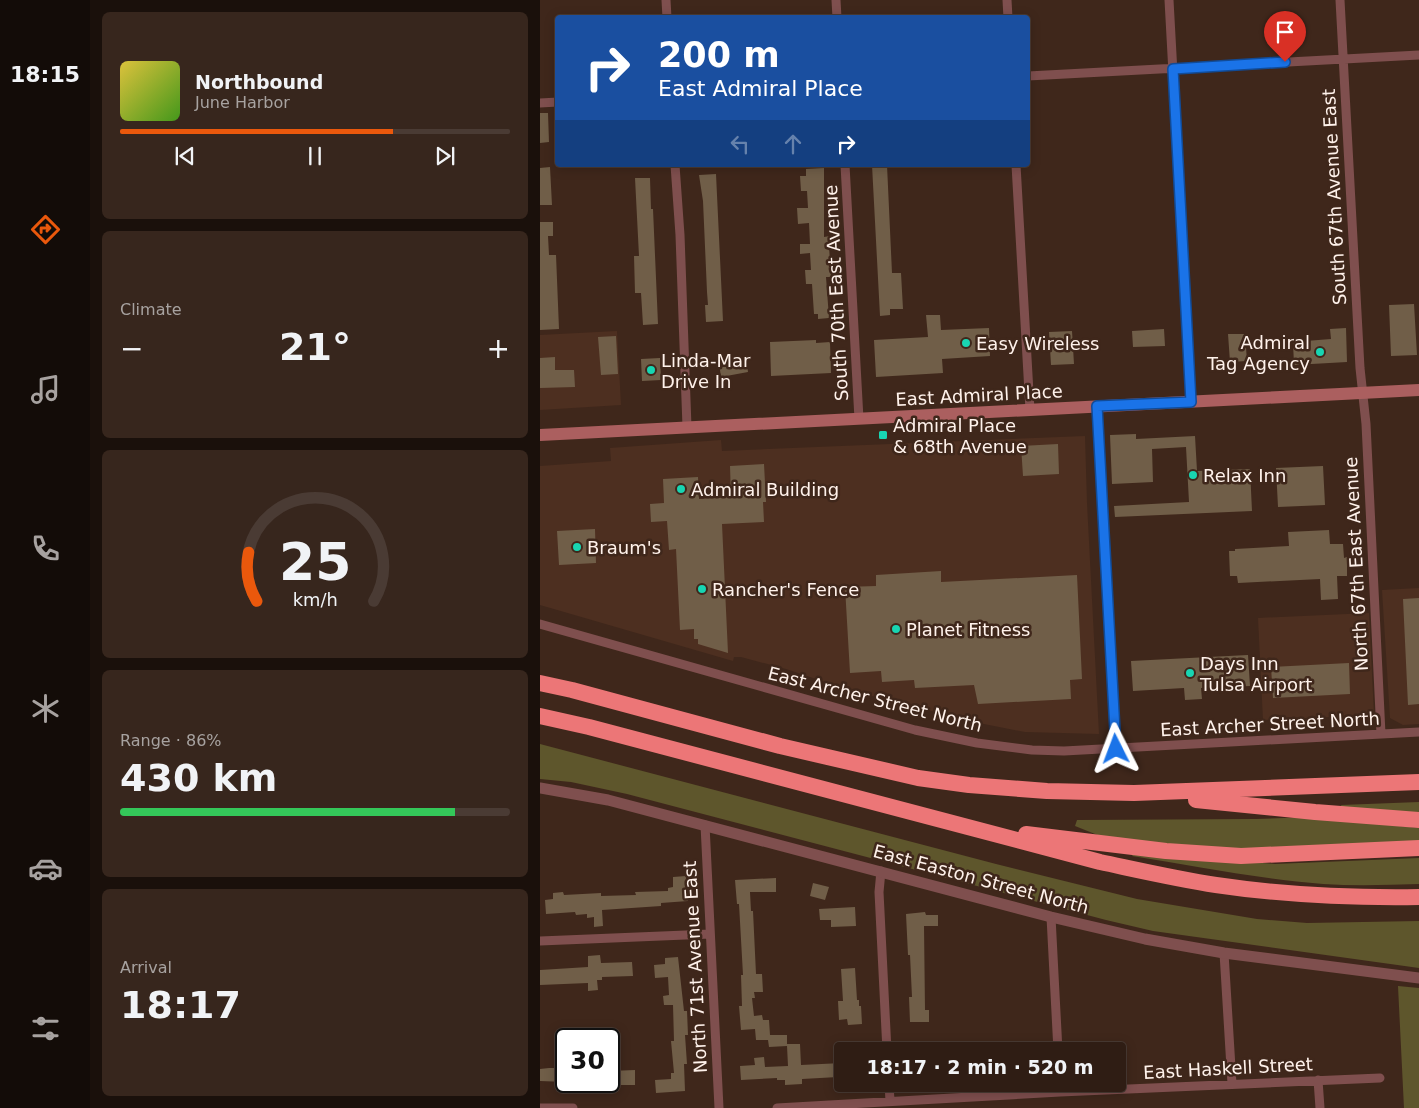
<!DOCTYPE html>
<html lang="en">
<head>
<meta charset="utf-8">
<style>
	body { margin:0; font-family:"DejaVu Sans",sans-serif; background:#37261d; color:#f1f3f6; height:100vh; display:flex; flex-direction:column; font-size:19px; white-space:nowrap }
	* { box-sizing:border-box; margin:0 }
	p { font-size:16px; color:#a7a2a0 }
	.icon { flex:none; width:28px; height:28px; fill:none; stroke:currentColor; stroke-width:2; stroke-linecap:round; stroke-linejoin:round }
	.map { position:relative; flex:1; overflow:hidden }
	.side { display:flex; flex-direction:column; gap:12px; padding:12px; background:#1a100b; width:450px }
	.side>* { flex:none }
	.hud { position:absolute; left:15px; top:15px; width:475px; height:152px; border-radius:5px; box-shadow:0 2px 12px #0003,0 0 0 1px #4a3b34; background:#1a4fa0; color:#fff; overflow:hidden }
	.speed { position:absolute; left:15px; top:1028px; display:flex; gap:10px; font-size:25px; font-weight:700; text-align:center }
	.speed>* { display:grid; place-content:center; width:65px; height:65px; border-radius:50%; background:#2f1d14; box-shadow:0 2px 12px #0003,0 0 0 1px #4a3b34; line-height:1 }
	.speed .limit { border:2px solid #111; border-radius:8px; background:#fff; color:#111 }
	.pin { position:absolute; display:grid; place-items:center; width:42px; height:42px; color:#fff; margin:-51px -21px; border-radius:50% 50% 50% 0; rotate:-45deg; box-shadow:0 0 5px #0007 }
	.pin .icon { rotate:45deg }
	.me { position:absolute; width:55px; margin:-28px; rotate:357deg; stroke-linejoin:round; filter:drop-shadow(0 0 4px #0008) }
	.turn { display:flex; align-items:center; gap:18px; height:105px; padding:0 20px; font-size:22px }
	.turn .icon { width:65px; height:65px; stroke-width:2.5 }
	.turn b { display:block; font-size:35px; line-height:42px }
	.lanes { display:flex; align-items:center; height:48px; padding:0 20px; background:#0003; justify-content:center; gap:25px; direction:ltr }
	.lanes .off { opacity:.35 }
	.big { font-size:38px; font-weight:800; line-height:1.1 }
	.side .widget { flex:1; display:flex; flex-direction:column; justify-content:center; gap:8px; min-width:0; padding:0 18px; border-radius:8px; background:#37261d }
	.side .dial { align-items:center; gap:0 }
	.dial svg { height:130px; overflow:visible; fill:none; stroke:#4a3b34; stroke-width:7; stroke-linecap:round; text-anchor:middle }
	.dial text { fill:#f1f3f6; stroke:none }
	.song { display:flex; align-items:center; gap:15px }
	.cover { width:60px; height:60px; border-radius:8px; background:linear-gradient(135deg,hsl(50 70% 55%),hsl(100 70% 35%)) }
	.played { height:5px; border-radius:2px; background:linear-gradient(90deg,#ea580c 70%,#4a3b34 70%) }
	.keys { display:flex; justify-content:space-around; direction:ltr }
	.heat { display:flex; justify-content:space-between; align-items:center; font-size:28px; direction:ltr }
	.charge { height:8px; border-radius:4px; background:linear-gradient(90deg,#34c759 86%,#4a3b34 0) }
	.trip { position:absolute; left:294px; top:1042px; width:292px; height:50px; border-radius:5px; background:#2f1d14; box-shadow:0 2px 12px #0003,0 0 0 1px #4a3b34; font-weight:800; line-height:50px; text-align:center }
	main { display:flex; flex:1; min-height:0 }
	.tabs { display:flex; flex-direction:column; width:90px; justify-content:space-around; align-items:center; background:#130c08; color:#a7a2a0 }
	.tabs .icon { width:35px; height:35px }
	.tabs .active { color:#ea580c }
	.tabs b { font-size:22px; color:#f1f3f6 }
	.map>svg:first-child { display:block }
	.built { fill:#4d2f20 }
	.green { fill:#5e562c }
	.building { fill:#705e48 }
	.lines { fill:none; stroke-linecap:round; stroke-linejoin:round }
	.minor { stroke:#7f4f4e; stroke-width:9 }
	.tertiary { stroke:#7f4f4e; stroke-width:11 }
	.secondary { stroke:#ab5f5f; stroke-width:12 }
	.motorway { stroke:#ec7677; stroke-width:16 }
	.route-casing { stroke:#114b97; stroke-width:12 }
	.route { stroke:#1a73e8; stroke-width:9 }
	.poi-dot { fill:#18d5b2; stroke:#3f271b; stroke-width:2 }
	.labels { text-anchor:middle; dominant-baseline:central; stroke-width:5; stroke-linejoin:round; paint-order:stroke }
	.street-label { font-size:18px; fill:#fff2eb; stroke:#3f271b }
	.poi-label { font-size:18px; fill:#fff2eb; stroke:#3f271b; text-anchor:start }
</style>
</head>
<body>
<main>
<nav class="tabs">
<b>18:15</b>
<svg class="icon active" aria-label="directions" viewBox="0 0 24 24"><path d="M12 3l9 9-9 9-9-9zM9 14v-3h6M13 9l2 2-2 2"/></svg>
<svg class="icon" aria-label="music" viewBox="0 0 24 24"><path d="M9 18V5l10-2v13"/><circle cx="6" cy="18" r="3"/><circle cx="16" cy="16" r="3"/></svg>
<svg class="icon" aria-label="phone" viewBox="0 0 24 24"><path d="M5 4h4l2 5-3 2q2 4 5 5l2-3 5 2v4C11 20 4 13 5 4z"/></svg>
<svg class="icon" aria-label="climate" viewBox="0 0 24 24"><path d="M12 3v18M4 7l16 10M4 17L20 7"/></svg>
<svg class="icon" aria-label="car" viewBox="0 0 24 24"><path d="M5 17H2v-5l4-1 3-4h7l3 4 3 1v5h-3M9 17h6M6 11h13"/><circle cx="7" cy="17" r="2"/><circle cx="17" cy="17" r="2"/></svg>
<svg class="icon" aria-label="filters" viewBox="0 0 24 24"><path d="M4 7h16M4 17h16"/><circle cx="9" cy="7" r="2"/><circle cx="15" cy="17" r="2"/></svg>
</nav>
<section class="side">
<div class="widget">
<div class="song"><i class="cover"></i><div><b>Northbound</b><p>June Harbor</p></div></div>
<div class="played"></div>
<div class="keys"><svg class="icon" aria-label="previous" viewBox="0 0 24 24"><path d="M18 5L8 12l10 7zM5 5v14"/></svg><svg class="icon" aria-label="pause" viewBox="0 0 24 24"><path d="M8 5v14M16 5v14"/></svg><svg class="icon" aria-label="next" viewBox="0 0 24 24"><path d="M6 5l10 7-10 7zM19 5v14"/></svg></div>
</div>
<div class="widget"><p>Climate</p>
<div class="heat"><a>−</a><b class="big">21°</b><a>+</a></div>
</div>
<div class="widget dial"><svg viewBox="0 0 100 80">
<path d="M14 69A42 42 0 1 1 86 69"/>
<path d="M14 69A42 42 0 0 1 9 39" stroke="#ea580c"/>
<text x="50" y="56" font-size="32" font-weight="700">25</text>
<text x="50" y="72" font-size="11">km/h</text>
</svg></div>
<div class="widget"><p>Range · 86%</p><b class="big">430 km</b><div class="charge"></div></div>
<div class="widget"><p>Arrival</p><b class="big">18:17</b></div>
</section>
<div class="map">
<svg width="879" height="1108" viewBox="0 0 879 1108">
	<rect width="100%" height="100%" fill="#3f271b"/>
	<path class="built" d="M77 331 81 405 0 410V335Z
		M545 436 547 503 559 734 485 732 439 723 312 691 246 669 201 657H194L193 661 0 605V466L71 461 70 448 181 440 182 451Z
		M879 588V724L863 725 850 718 842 590Z
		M829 613 834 715 723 720 718 618Z"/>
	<path class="green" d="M0 744 456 864 597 899 717 919 767 923 879 921V968L613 931 566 920 87 794 31 782 0 779Z
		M879 802V814L802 809 801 805Z
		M771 817 879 828V844L702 850 646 847 560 836 535 826 537 820 716 819Z
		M594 853 735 864 879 858V884C847 885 815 886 783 884 719 879 656 866 592 856Z
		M858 986 879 988V1108H864Z"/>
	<path class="building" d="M0 113H8L9 142 0 143Z
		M332 165H347L352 273H361L363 309H350V315L340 316Z
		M10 167 12 205H0V168Z
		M284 168V237L290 236 291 246H289L291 277H286L289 318 278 319V314H274L272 284H266L265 270H271L270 253 260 254V244H270L269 223 258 224 257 208H268L267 191H261L260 176H266V169Z
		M176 174 183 321 166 322 165 305H168L167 292 163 201 159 175Z
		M95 178H110L111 209H113L118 324 103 325 101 293H95L94 256H99Z
		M0 222H13V236H8L9 255H16L19 329 0 330Z
		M874 304 877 355 851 356 849 305Z
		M386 315H400L401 330 449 328 450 356 402 359 403 373 336 377 334 340 388 337Z
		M806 328 807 362 754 365 753 342 791 339 790 329Z
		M624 329 625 346 593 347 592 331Z
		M532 331 534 364 511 365 509 332Z
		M688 334H705L707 361 690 362Z
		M76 336 78 374 61 375 58 337Z
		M276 340V343L290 342 291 373 231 376 230 342Z
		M15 357V370H34L35 387 0 388V358Z
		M120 358 121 380 102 381 101 359Z
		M206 358 208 372 181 377 179 363Z
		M596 434V439L655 436 657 471 710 469 712 511 575 517 574 506 649 502 646 447 612 449 613 482 572 484 570 435Z
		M518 444 519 474 483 476 481 446Z
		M224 464 226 502H223L224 522 182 524 188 653 158 644V639H154V629L140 630 136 549 129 550 127 521 111 522 110 504 124 503 123 479 158 477 159 499 191 497 190 466Z
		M783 466 785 505 738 507 736 468Z
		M55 529 56 563 19 565 17 531Z
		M789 530 790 544H803L804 558 807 557V576H797L798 599 781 600 780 579 698 583 697 576H690L689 551H695V549L749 546 748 532Z
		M401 571V582L537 575 542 679 530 680 531 699 438 704 434 685 375 688 374 680 342 682 341 671 310 673 305 587 336 586V575Z
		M879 598V704L868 705 863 599Z
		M708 655 710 686 661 688 662 699 645 700 644 688 593 691 591 661Z
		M809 663 810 694 733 698 731 667Z
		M146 876 148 901 121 903V906L62 910 63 926 54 927V917L47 918V914L36 915 35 912 6 914 5 900 13 899V893L23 892 24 895 61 893V896L96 895 95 892 128 891V888L133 887V877Z
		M236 878V892H210L211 911H213L216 974H222L223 992H214L215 998H212L214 1016 222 1015 223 1020H229L230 1035H247V1044H260L261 1065 302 1063V1075H298V1077L262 1079V1084L245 1085V1080H237V1078L201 1080 200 1066 215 1065 214 1058 224 1057 225 1067 248 1066 247 1046 229 1047 228 1040H216L215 1029 201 1030 199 1006H202L201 975H203L199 904H197L195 880Z
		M273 883 289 887 285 900 270 896Z
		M315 907 316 926 291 927V920H280L279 909Z
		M385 912 386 915H398V926H384L385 1010H389V1022H370L369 997H372L370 955H368L366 914Z
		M60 955 61 963 92 962 93 976 62 977V980H57L58 990 48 991V983L0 985V970L48 967V956Z
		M138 957 144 1011H147L148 1035H145L147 1064H144L145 1091 116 1093 115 1080 131 1079V1073H134L131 1041H134L133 1005H124L123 996 129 995 128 977 115 978 114 965 125 964V958Z
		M315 968 317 1000H319V1006H321L322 1024 308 1025 307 1019 299 1020 298 1001H303L301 969Z
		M9 1068H26V1082L0 1081V1069Z
		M95 1070V1085H71L70 1071Z"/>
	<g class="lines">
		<path class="minor" d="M126 0 127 18
			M296 0 297 18
			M467 0 468 18
			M629 0 651 402
			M800 0 820 368 826 424 841 734
			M488 76 879 55
			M0 103 18 102
			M135 165 140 235 147 427
			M305 165 319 419
			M476 165 490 410
			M557 406 576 749
			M0 624 375 730 437 743 492 750 524 751 879 732
			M165 825 179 1108
			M341 871 339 892 347 1051
			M511 917 518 1051
			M0 941 170 934
			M684 953 692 1084
			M778 1080 780 1108
			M349 1084 350 1101
			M0 1108H33
			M237 1108 520 1092 840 1078"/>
		<path class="tertiary" d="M0 788 68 800 511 917 605 939 684 953 879 978"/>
		<path class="secondary" d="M0 435 879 390"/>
		<path class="motorway" d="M0 683 32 690 240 746 378 778 429 785 507 791 594 793 879 782
			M0 716 49 727 560 862C598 870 637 879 676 885 743 895 811 898 879 897
			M656 800 775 812 879 820
			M486 834 626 851 701 856 879 848"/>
	</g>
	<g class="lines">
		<defs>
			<path id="route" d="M576 749 557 406 651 402 633 69 745 62"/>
		</defs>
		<use href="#route" class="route-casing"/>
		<use href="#route" class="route"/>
	</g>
	<g class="poi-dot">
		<circle cx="426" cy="343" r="5"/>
		<circle cx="780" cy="352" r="5"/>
		<circle cx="111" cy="370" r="5"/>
		<rect x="338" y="430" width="10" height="10" rx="2.5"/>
		<circle cx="653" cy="475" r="5"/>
		<circle cx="141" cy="489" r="5"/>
		<circle cx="37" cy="547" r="5"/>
		<circle cx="162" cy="589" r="5"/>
		<circle cx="356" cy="629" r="5"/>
		<circle cx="650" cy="673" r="5"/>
	</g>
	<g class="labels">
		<g class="street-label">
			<text transform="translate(794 197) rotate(-93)">South 67th Avenue East</text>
			<text transform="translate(296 293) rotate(-93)">South 70th East Avenue</text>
			<text transform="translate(439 395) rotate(-3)">East Admiral Place</text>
			<text transform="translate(816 564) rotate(-93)">North 67th East Avenue</text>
			<text transform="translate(335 699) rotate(14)">East Archer Street North</text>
			<text transform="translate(730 724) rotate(-3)">East Archer Street North</text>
			<text transform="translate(441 879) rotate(15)">East Easton Street North</text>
			<text transform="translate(155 967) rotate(-93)">North 71st Avenue East</text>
			<text transform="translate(688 1068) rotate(-3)">East Haskell Street</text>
		</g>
		<g class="poi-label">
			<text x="770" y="342" text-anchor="end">Admiral<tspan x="770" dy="21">Tag Agency</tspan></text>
			<text x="436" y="343">Easy Wireless</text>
			<text x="121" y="360">Linda-Mar<tspan x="121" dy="21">Drive In</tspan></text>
			<text x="353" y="425">Admiral Place<tspan x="353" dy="21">&amp; 68th Avenue</tspan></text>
			<text x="663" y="475">Relax Inn</text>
			<text x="151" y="489">Admiral Building</text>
			<text x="47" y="547">Braum's</text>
			<text x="172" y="589">Rancher's Fence</text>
			<text x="366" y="629">Planet Fitness</text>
			<text x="660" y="663">Days Inn<tspan x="660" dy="21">Tulsa Airport</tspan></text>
		</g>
	</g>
</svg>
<div class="speed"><div class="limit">30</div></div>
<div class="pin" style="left:745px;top:62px;background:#d93025"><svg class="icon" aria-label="arrive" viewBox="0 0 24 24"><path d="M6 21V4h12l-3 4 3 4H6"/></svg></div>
<svg class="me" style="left:576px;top:749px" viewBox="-20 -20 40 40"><path d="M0-17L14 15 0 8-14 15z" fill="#1a73e8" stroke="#fff" stroke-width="4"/></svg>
<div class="trip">18:17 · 2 min · 520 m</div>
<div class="hud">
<div class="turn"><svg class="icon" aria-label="right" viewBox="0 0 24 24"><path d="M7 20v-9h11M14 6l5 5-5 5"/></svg><div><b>200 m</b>East Admiral Place</div></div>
<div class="lanes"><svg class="icon off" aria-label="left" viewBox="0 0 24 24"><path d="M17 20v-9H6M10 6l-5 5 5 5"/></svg><svg class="icon off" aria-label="ahead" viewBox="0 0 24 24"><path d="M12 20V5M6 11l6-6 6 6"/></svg><svg class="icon" aria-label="right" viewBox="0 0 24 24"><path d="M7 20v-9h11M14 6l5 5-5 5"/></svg></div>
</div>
</div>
</main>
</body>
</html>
